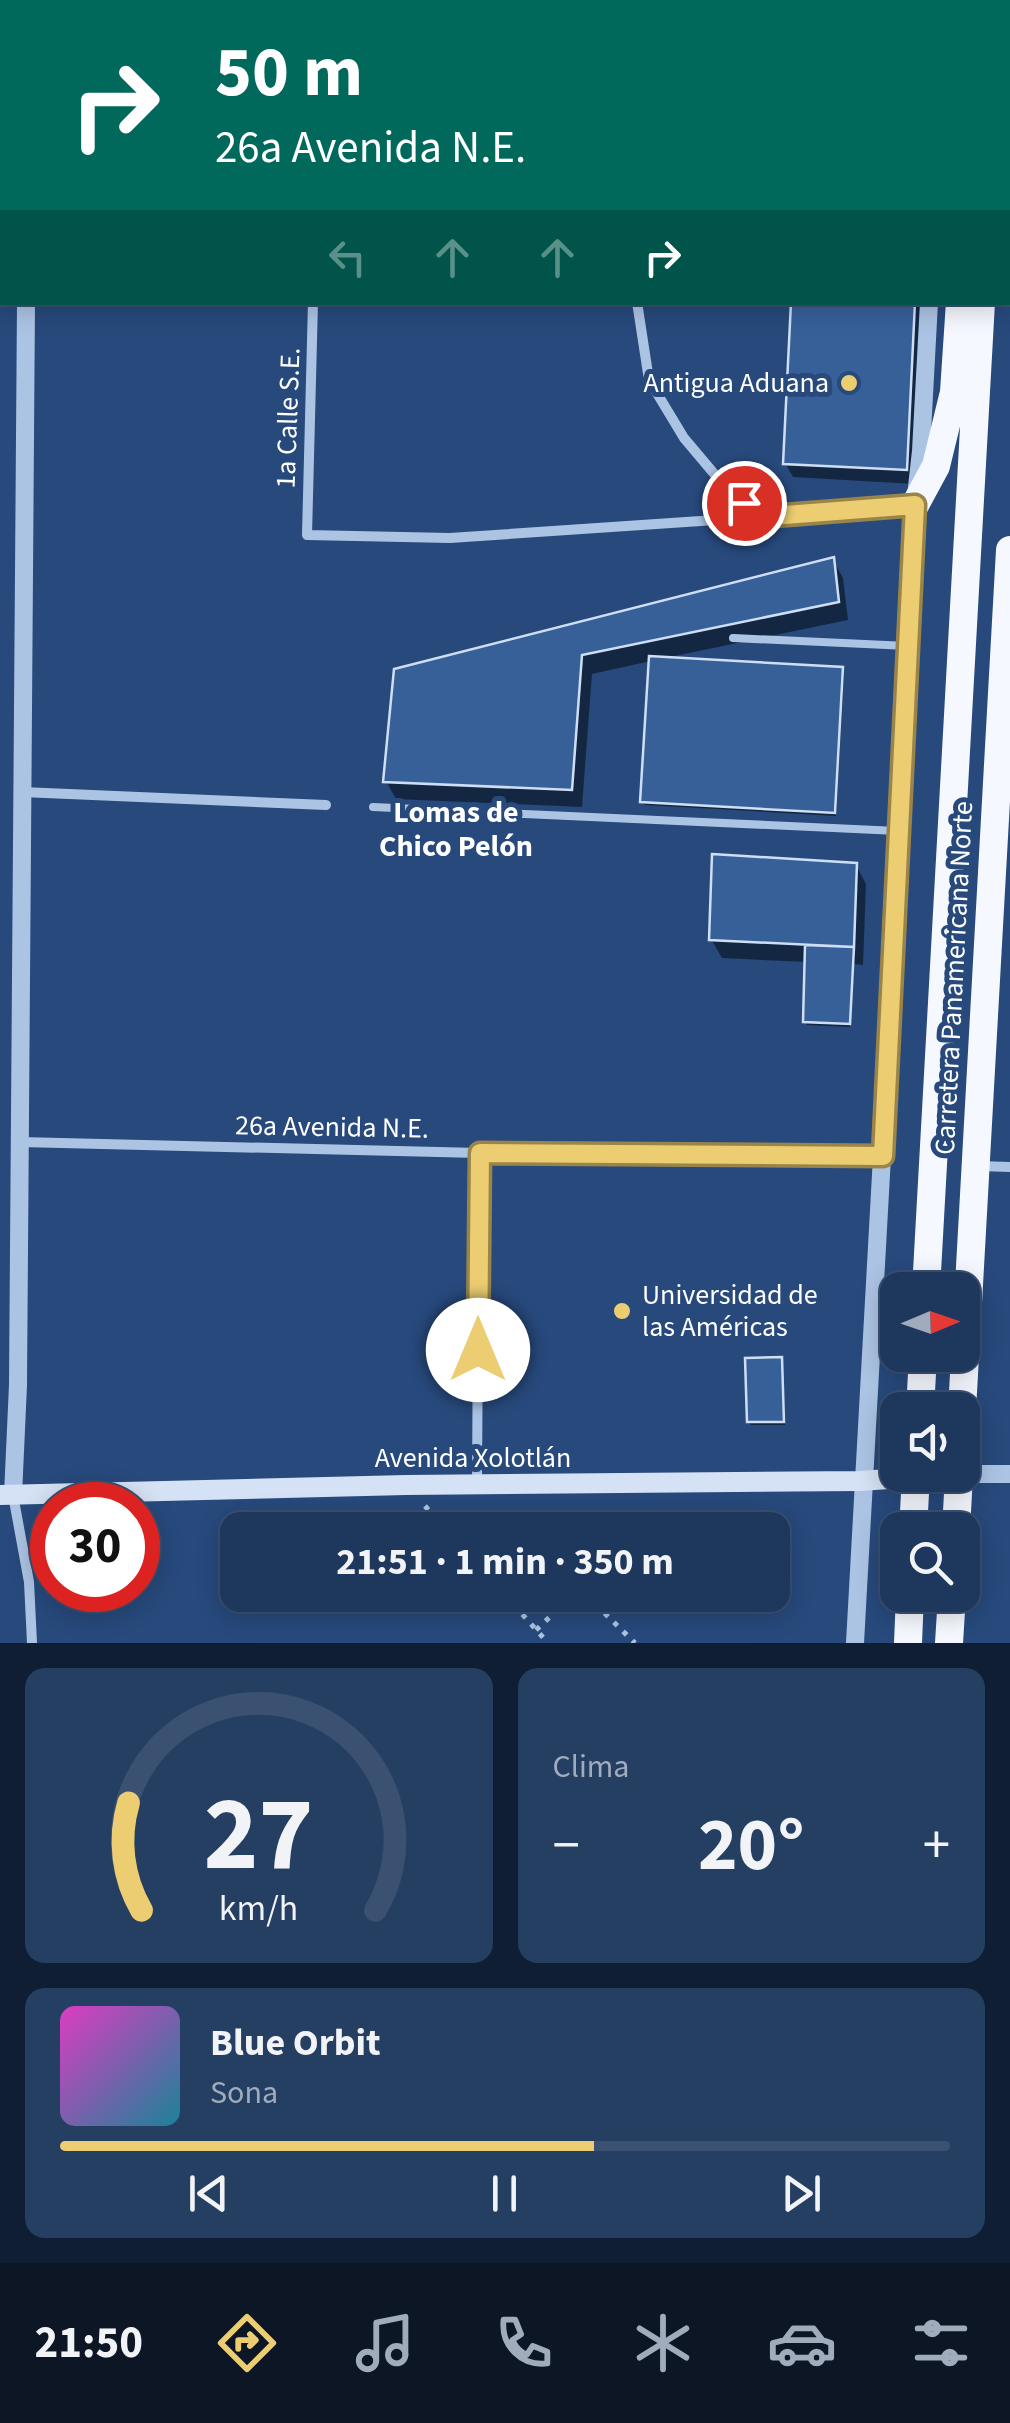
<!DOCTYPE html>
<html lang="es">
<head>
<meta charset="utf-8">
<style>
	body { margin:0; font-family:"Source Sans 3",sans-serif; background:#253f63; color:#f1f3f6; height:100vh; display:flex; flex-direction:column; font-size:38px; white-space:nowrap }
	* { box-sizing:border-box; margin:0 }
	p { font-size:32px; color:#a0acbc }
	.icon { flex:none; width:55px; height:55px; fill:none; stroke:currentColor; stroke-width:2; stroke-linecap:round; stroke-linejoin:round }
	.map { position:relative; height:1643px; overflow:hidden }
	.panel { display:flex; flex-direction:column; gap:25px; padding:25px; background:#101e33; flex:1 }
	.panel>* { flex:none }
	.hud { position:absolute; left:0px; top:0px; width:1010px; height:305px; box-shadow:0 5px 25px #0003,0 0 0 2px #3b5172; background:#00695c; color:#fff; overflow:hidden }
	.needle { width:65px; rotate:88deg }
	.fabs { position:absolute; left:880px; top:1272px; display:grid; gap:20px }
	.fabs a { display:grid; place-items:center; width:100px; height:100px; border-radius:20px; background:#1d375d; box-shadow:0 5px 25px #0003,0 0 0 2px #3b5172; font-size:50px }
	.speed { position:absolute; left:30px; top:1482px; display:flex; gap:20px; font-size:50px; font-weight:700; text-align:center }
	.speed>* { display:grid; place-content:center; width:130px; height:130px; border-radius:50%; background:#1d375d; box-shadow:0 5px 25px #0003,0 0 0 2px #3b5172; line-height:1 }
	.speed .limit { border:15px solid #d22; background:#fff; color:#111 }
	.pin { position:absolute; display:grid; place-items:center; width:85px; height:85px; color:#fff; margin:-42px; border:5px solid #fff; border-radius:50%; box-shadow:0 2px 10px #0007 }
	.me { position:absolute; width:110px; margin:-55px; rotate:0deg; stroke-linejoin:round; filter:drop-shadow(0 0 8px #0008) }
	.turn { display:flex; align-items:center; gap:35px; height:210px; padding:0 50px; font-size:45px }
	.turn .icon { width:130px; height:130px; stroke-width:2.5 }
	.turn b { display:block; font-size:70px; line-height:85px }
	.lanes { display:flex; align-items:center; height:95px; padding:0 50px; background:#0003; justify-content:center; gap:50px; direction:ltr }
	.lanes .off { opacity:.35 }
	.big { font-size:75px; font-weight:700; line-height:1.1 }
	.panel .tile { flex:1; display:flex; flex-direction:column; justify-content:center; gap:15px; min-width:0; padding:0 35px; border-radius:20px; background:#253f63 }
	.panel .dial { align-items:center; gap:0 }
	.dial svg { height:260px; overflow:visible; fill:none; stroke:#3b5172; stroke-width:7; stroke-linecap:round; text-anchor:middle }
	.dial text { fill:#f1f3f6; stroke:none }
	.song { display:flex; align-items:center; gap:30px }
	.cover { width:120px; height:120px; border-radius:15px; background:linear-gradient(135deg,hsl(310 70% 55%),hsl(190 70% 35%)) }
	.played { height:10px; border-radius:5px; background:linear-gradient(90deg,#eccd72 60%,#3b5172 60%) }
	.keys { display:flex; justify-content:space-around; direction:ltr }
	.heat { display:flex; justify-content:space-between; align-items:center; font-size:55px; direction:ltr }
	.panel .tiles { flex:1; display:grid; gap:25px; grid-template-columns:1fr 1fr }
	.tile:last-child { grid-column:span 2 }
	.trip { position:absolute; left:220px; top:1512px; width:570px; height:100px; border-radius:20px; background:#1d375d; box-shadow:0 5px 25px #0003,0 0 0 2px #3b5172; font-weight:700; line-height:100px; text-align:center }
	.tabs { display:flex; height:160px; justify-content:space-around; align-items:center; background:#0c1625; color:#a0acbc }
	.tabs .icon { width:70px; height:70px }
	.tabs .active { color:#eccd72 }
	.tabs b { font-size:45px; color:#f1f3f6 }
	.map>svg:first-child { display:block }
	.shadow { fill:#0007 }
	.building { fill:#376099; stroke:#cedef4; stroke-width:2.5 }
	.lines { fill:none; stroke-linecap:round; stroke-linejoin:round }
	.path { stroke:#acc4e4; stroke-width:5; stroke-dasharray:5 8; stroke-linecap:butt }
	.service { stroke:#acc4e4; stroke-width:8 }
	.minor { stroke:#acc4e4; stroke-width:10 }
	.tertiary { stroke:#acc4e4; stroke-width:18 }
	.secondary { stroke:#d5e1f4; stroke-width:20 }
	.trunk { stroke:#f5f8fe; stroke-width:28 }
	.route-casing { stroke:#99854a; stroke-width:25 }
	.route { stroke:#eccd72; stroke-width:18 }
	.poi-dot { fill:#eccd72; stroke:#27497c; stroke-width:4 }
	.labels { text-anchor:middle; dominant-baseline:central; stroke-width:10; stroke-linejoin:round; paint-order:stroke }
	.poi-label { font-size:28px; fill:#fff; stroke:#27497c; text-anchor:end }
	.street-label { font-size:28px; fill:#fff; stroke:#27497c }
	.neighbourhood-label { font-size:30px; font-weight:bold; fill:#fff; stroke:#27497c }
</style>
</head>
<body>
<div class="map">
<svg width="1010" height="1643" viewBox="0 0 1010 1643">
	<rect width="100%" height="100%" fill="#27497c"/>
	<path class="shadow" d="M736 0H938V2H736Z
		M793 302H923L914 484 793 477 785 463Z
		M833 560 843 578 848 620 665 658 842 670 844 674 836 816 645 805 642 801 651 661 592 674 582 807 396 799 386 781 396 671Z
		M856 865 866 884 863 965 854 964 850 1027 807 1025 805 1021 807 962 722 958 711 939Z
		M781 1360 783 1363 785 1425H751L749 1422Z"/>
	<path class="building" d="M734 0H930V2H733Z
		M791 302H915L907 470 783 464Z
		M834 557 839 602 582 655 572 790 383 782 394 669Z
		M649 656 843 667 835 813 640 802Z
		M712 854 857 863 854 947 709 940Z
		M805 945 854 947 850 1024 803 1022Z
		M782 1357 784 1422H747L745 1358Z"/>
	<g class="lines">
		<path class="path" d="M425 1506 446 1530
			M505 1595 548 1643
			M586 1595 635 1643
			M536 1630 573 1595"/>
		<path class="service" d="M733 638 908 646
			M373 807 898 831"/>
		<path class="minor" d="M398 0 399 2
			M0 56H2
			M1008 161H1010
			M313 302 307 535 450 538 760 517
			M637 302 649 380 684 438 727 489 760 517 912 506
			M22 792 326 805
			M20 1142 479 1153 883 1156
			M979 1166 1010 1167
			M477 1485 479 1153
			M13 1495 29 1582 32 1643"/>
		<path class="tertiary" d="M28 2V0
			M945 2V0
			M962 1474H1010
			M13 1495 18 1385 26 302
			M855 1643 900 832 915 505 921 451 929 302"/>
		<path class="secondary" d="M0 1495 406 1485 860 1481 947 1475"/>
		<path class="trunk" d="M997 2V0
			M915 505 936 466 954 392 960 302
			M926 1290 981 302
			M920 1410 923 1355
			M962 1410 1010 550
			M913 1530 916 1475
			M956 1530 959 1475
			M908 1643 910 1595
			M949 1643 952 1595"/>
	</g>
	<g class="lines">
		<defs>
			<path id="route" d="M478 1350 480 1153 883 1156 915 505 760 517 744 503"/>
		</defs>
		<use href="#route" class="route-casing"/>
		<use href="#route" class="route"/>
	</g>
	<g class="poi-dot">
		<circle cx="849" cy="383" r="10"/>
		<circle cx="622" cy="1311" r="10"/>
	</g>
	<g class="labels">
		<g class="poi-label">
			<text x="829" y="383">Antigua Aduana</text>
			<text x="642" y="1295" text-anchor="start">Universidad de<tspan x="642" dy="32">las Américas</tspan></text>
		</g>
		<g class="street-label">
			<text transform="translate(288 418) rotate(-88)">1a Calle S.E.</text>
			<text transform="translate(954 978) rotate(-87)">Carretera Panamericana Norte</text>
			<text transform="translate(332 1127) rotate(1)">26a Avenida N.E.</text>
			<text x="473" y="1458">Avenida Xolotlán</text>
		</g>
		<g class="neighbourhood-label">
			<text x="456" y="812">Lomas de<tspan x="456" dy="34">Chico Pelón</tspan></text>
		</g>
	</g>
</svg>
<div class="fabs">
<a><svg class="needle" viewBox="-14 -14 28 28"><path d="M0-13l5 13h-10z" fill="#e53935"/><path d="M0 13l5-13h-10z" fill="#a0acbc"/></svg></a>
<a><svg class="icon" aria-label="sound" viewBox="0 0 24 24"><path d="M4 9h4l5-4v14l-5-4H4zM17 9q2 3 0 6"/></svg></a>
<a><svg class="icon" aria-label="search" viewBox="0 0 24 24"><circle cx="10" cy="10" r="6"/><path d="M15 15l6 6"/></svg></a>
</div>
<div class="speed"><div class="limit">30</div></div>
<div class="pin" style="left:744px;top:503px;background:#d93025"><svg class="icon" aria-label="arrive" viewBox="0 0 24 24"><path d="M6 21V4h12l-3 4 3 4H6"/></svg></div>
<svg class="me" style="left:478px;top:1350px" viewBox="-20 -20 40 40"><circle r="19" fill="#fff"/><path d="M0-13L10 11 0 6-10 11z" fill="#eccd72"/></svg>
<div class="trip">21:51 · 1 min · 350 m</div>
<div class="hud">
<div class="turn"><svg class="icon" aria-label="right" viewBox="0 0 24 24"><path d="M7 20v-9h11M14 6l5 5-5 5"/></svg><div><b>50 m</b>26a Avenida N.E.</div></div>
<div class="lanes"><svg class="icon off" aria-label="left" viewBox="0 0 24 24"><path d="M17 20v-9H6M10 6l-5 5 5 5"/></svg><svg class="icon off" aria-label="ahead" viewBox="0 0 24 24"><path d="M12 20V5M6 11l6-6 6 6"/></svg><svg class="icon off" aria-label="ahead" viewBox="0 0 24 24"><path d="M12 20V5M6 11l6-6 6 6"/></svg><svg class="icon" aria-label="right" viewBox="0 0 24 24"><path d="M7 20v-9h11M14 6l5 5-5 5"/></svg></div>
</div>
</div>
<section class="panel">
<div class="tiles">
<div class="tile dial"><svg viewBox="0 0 100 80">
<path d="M14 69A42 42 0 1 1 86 69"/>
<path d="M14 69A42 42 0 0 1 10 36" stroke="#eccd72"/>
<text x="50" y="56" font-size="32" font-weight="700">27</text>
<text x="50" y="72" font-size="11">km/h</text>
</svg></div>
<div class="tile"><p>Clima</p>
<div class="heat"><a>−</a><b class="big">20°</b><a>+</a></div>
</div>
<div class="tile">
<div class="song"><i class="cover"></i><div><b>Blue Orbit</b><p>Sona</p></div></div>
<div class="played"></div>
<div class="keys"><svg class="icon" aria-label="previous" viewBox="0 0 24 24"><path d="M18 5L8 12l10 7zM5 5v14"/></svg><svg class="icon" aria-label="pause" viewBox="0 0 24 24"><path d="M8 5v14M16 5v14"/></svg><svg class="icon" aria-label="next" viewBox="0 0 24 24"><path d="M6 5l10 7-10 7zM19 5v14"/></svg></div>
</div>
</div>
</section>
<nav class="tabs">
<b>21:50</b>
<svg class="icon active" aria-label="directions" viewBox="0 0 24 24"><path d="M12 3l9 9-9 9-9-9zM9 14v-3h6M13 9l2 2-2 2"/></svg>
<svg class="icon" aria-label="music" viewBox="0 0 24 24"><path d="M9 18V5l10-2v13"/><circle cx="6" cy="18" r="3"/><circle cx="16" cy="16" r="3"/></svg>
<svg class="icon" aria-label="phone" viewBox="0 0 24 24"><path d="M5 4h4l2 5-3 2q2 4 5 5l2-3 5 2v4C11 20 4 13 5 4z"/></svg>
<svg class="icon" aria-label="climate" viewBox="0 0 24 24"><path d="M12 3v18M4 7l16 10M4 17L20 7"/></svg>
<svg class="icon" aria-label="car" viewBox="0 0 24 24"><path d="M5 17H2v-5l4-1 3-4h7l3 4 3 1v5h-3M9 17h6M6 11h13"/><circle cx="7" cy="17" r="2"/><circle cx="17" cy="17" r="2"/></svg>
<svg class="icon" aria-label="filters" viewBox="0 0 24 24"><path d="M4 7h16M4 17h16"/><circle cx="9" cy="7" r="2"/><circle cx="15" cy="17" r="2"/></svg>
</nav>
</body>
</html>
